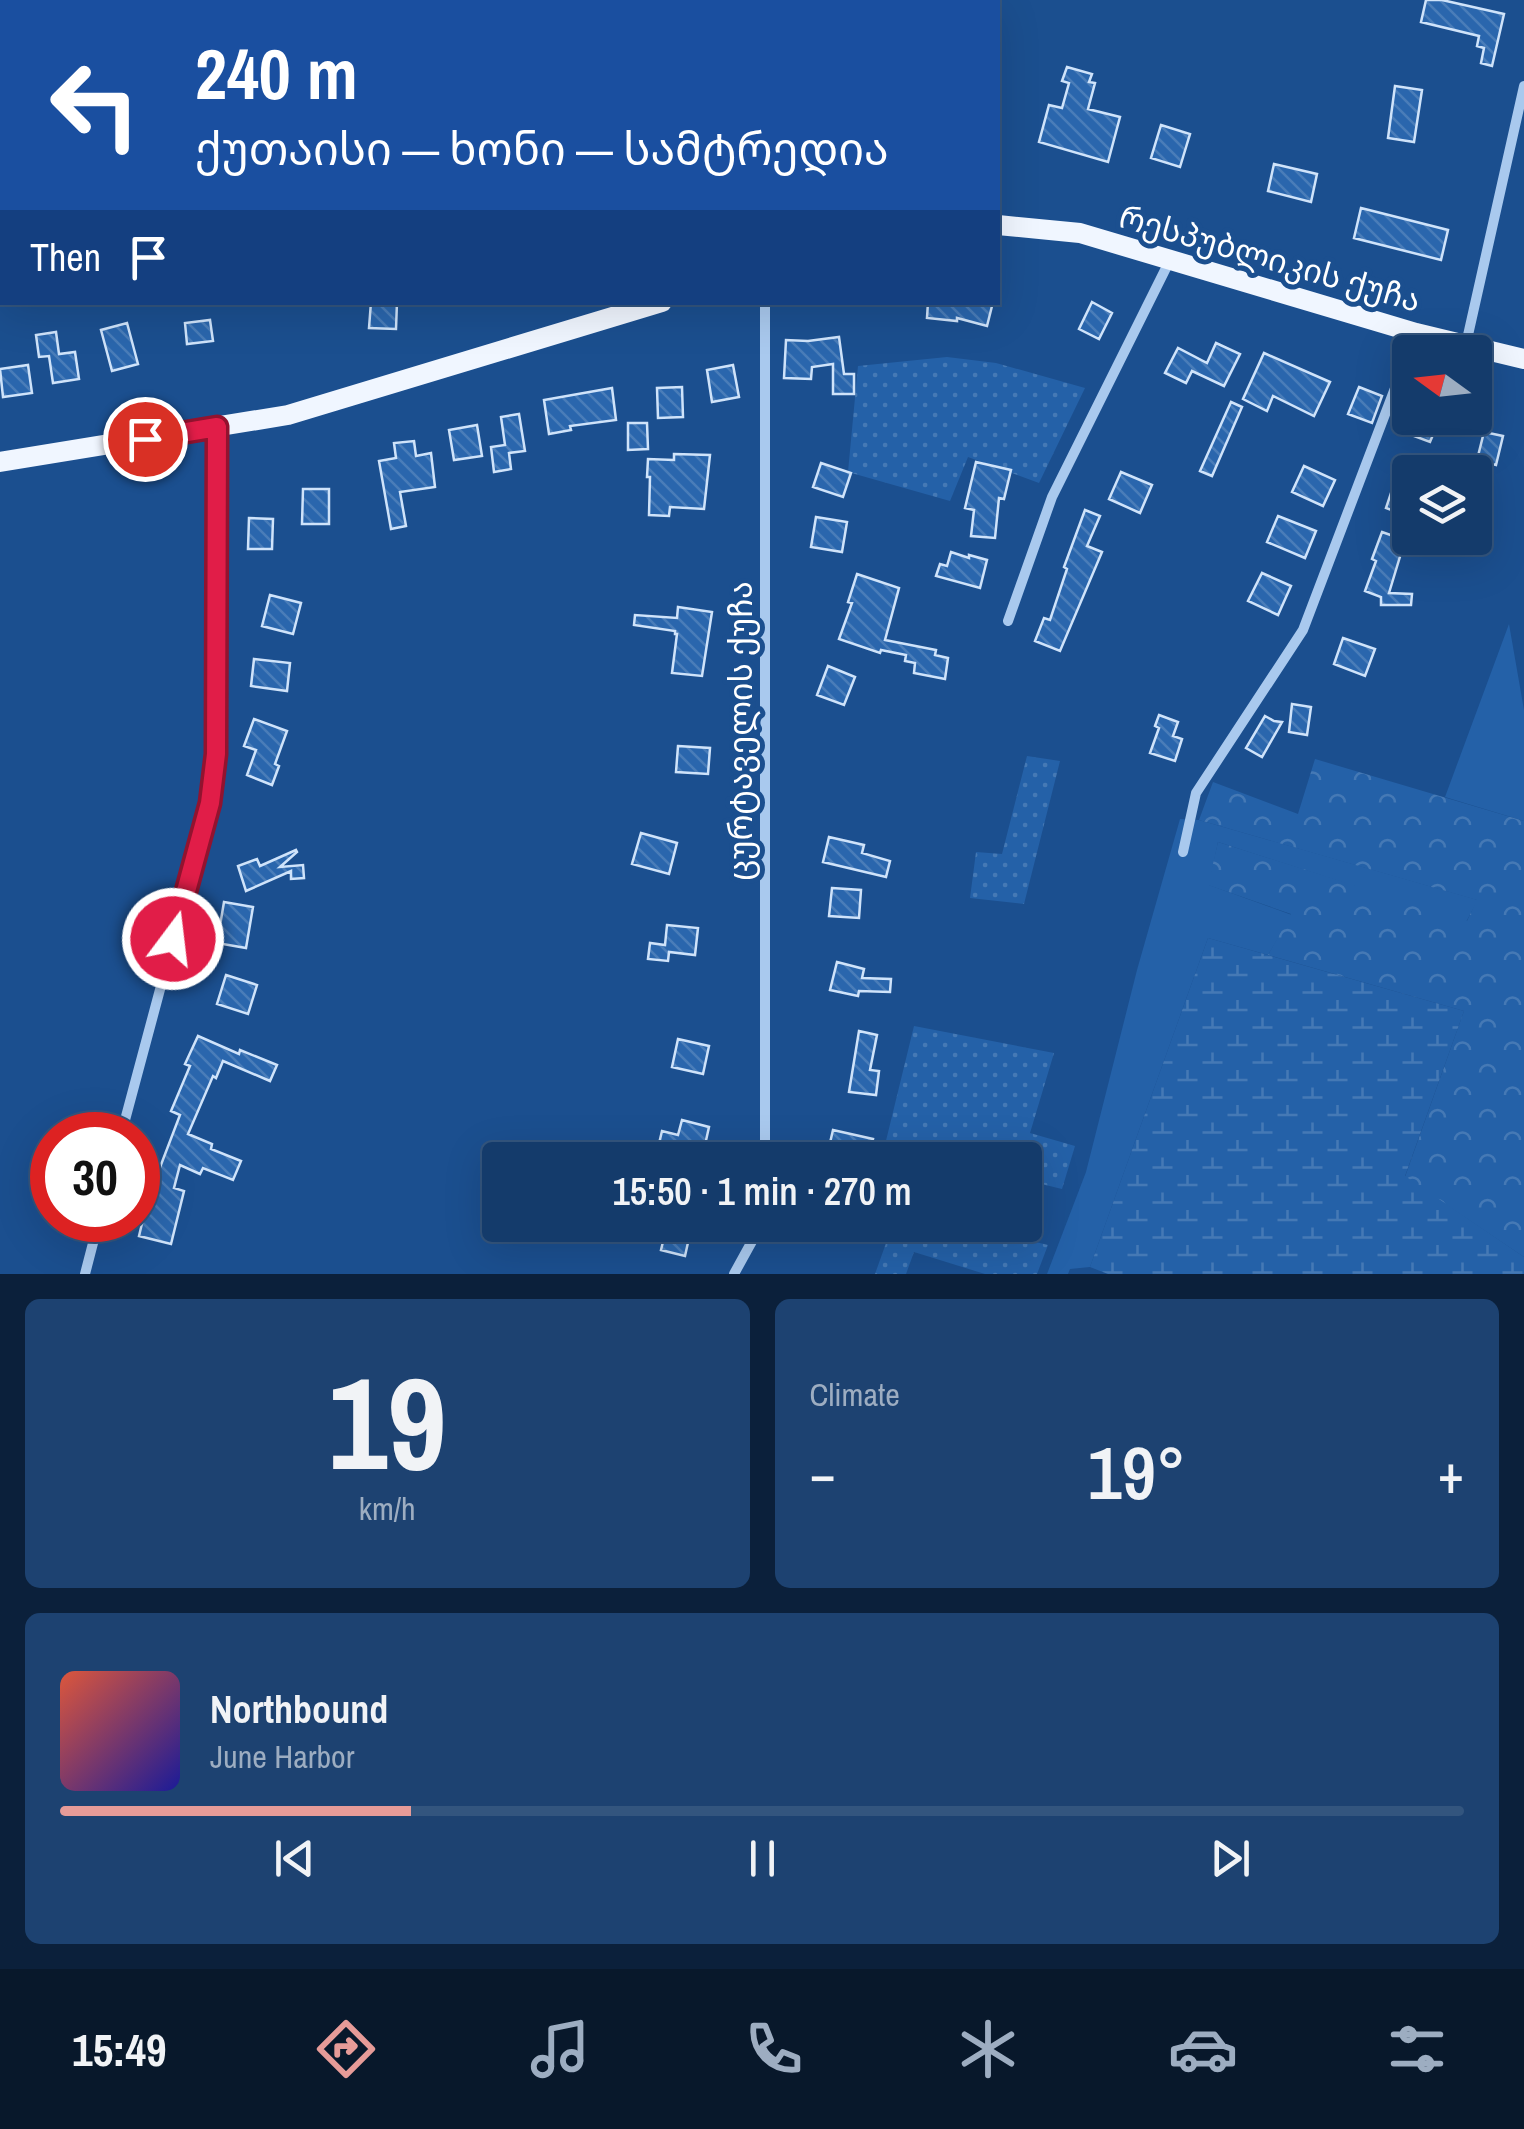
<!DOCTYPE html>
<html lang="en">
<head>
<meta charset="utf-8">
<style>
	body { margin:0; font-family:"Archivo Narrow","Noto Sans Georgian",sans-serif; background:#1d4271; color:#f1f3f6; height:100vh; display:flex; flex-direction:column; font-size:38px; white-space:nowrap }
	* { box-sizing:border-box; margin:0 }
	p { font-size:32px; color:#9dadc1 }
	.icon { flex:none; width:55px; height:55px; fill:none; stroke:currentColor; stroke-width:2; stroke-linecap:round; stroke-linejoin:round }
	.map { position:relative; height:1274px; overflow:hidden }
	.side { display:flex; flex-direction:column; gap:25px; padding:25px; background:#0b203b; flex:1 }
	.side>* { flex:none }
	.banner { position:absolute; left:0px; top:0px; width:1000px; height:305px; box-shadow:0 10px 40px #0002,0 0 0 2px #33557e; background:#1a4fa0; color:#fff; overflow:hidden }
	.needle { width:65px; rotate:285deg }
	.fabs { position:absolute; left:1392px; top:335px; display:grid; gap:20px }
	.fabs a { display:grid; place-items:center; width:100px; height:100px; border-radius:10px; background:#143b6b; box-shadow:0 10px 40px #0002,0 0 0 2px #33557e; font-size:50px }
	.speed { position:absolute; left:30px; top:1112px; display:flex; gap:20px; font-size:50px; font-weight:700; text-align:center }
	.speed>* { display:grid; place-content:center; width:130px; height:130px; border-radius:50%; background:#143b6b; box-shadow:0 10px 40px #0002,0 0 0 2px #33557e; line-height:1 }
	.speed .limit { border:15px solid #d22; background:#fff; color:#111 }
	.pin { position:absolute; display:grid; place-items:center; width:85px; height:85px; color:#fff; margin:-42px; border:5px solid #fff; border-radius:50%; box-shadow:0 2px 10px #0007 }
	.me { position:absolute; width:110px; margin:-55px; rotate:15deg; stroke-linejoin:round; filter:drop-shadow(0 0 8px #0008) }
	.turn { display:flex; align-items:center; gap:35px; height:210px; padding:0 30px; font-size:45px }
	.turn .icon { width:130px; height:130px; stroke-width:2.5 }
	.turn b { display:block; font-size:70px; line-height:85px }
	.then { display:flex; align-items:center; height:95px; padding:0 30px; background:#0003; gap:20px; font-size:38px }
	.big { font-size:75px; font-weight:600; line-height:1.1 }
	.side .card { flex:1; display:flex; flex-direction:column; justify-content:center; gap:15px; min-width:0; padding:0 35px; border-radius:15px; background:#1d4271 }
	.side .dial { align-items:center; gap:0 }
	.dial b { font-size:130px; line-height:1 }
	.song { display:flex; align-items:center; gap:30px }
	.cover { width:120px; height:120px; border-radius:15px; background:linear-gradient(135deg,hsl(10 70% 55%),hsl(240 70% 35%)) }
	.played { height:10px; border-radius:5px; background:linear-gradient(90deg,#e69b98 25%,#33557e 25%) }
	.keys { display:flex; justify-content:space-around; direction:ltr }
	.heat { display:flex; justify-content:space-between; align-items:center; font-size:55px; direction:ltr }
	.side .tiles { flex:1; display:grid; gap:25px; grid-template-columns:1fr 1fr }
	.card:last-child { grid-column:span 2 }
	.trip { position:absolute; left:482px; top:1142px; width:560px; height:100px; border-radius:10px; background:#143b6b; box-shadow:0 10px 40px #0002,0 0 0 2px #33557e; font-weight:600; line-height:100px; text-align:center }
	.dock { display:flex; height:160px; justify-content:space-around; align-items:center; background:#08182b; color:#9dadc1 }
	.dock .icon { width:70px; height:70px }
	.dock .current { color:#e69b98 }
	.dock b { font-size:45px; color:#f1f3f6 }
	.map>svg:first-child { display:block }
	.green { fill:#2461a8 }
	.forest { fill:url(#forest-crowns) }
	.wetland { fill:url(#wetland-marsh) }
	.garden { fill:url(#garden-dots) }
	.building { fill:url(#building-back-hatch); stroke:#cfe3fa; stroke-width:2.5 }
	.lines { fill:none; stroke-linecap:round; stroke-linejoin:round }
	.street { stroke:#a9c9ee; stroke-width:10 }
	.primary { stroke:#f0f6ff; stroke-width:20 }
	.route-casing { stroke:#92132f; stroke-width:25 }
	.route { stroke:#e11d48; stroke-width:18 }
	.labels { text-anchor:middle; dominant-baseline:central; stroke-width:10; stroke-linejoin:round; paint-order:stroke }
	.street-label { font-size:32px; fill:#fff; stroke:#1b4f8f }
</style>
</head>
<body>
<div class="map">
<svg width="1524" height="1274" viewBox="0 0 1524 1274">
	<defs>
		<pattern id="forest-crowns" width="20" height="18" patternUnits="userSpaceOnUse" patternTransform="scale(2.5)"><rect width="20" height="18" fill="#2461a8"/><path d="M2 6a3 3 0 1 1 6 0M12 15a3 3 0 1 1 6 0" fill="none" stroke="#4579b5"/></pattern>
		<pattern id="wetland-marsh" width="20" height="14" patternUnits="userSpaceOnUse" patternTransform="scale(2.5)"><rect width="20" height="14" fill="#2461a8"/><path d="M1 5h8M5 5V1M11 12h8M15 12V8" fill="none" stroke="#4579b5"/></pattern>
		<pattern id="garden-dots" width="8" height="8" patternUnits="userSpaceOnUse" patternTransform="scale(2.5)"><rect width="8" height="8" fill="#2461a8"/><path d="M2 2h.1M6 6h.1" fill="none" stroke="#4579b5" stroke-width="1.8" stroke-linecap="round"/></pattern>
		<pattern id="building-back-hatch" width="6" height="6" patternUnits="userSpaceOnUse" patternTransform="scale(2.5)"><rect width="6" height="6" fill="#2a66ad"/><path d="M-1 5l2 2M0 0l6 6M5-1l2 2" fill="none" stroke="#4a7db9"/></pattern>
	</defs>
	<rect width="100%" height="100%" fill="#1b4f8f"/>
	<path class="green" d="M1509 624 1524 710V821L1445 797Z
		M1180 819 1199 820 1478 900 1466 922 1218 842 1209 885 1292 915 1268 955 1208 938 1090 1267 1070 1269 1068 1274H1047L1086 1172 1137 970Z"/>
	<path class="forest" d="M1315 759 1524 821V1257L1405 1177 1464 1011 1268 955 1291 914 1208 885 1218 842 1467 921 1477 900 1199 820 1213 782 1298 814Z"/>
	<path class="wetland" d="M1208 938 1464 1011 1405 1176 1524 1257V1274H1108L1090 1267Z"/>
	<path class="garden" d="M947 357 996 363 1085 388 1039 483 968 457 950 501 848 472 858 366Z
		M1027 756 1060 761 1024 904 970 898 976 852 1002 854Z
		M914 1026 1054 1053 1030 1133 1075 1146 1062 1189 1025 1180V1160H907L883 1153Z
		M915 1225H965L1048 1245 1037 1274H985L914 1252 906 1274H875L890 1232 910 1237Z"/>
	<path class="building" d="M1426 0H1442L1504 14 1492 66 1481 63 1484 48 1477 46 1479 36 1421 22Z
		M1067 67 1092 74 1089 82 1095 83 1088 109 1120 117 1108 162 1039 142 1049 105 1062 108 1069 83 1062 81Z
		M1395 86 1422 90 1414 142 1388 138Z
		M1161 125 1190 134 1180 167 1151 158Z
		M1274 164 1317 174 1311 202 1268 191Z
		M1361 208 1448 230 1441 260 1354 238Z
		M371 302H397L396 329 369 328Z
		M928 302H993L987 326 957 318V321L927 318Z
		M1092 302 1112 313 1099 339 1079 329Z
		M210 320 213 341 187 344 185 323Z
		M127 323 138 364 112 371 101 330Z
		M56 332 59 354 75 352 79 379 53 383 49 356 39 357 36 335Z
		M839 337 844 374H854V394H833V364L812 367 811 379 784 378 786 340 808 341Z
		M1216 343 1240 354 1224 386 1192 371 1186 383 1165 373 1178 348 1207 363Z
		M1264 353 1330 382 1314 416 1273 396 1267 411 1243 399Z
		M28 365 32 393 3 397 0 369Z
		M733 365 739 397 712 402 707 370Z
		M682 387 683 417 658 418 657 388Z
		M1359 387 1382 396 1372 423 1348 414Z
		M612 388 616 420 570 426 571 430 549 434 544 400Z
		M1231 402 1242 407 1212 476 1200 471Z
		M519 414 525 451 509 453 511 469 494 472 491 447 505 445 501 417Z
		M1412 418H1440L1430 442 1406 433Z
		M628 423H647L648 449 628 450Z
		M477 425 482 456 454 460 449 430Z
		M1484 432 1503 436 1496 465 1477 460Z
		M414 441 416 456 431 453 435 487 400 492 406 526 391 529 379 461 396 458 394 443Z
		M674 454 710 455 704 509 670 507 669 516 649 515 650 477H647L648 459 674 460Z
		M976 462 1011 470 1004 499 999 498 995 538 971 536 974 510 965 508Z
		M821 463 851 473 843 497 813 487Z
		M1304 466 1335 480 1323 506 1292 492Z
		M1121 472 1152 485 1140 513 1109 499Z
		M1394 484 1410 489V517L1386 508Z
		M303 489H329V524H302Z
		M1085 510 1100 516 1087 546 1102 552 1060 651 1035 641 1044 618 1050 620 1067 569 1064 567Z
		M1278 516 1316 531 1305 558 1267 542Z
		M816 517 847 522 842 552 811 547Z
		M249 518 273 519 272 549H248Z
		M1382 532 1405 540 1389 593 1412 594 1411 605H1381V597L1365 591 1376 561 1372 559Z
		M951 552 969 558V555L987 560 980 588 936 576 940 564 947 566Z
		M1262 573 1291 586 1278 615 1248 601Z
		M857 574 899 588 885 640 936 650 935 655 948 658 945 679 914 673 915 663 905 661 906 655 881 650 880 653 839 639 852 603 848 602Z
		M270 595 301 603 293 634 262 626Z
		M678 607 712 612 702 676 672 673 677 634H675V631L634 625 635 615 677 618Z
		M1343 638 1375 649 1365 676 1334 664Z
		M254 659 290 663 287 691 251 686Z
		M828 666 855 677 844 705 817 695Z
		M1292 704 1311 707 1307 735 1289 732Z
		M1159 715 1178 722 1173 736 1182 739 1175 761 1150 753 1159 728 1155 726Z
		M1265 716 1274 721 1282 722 1262 757 1246 748Z
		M254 719 287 731 275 764 279 766 272 785 247 775 256 750 244 746Z
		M678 746 710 748 708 774 676 772Z
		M641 833 677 843 669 874 632 864Z
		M829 837 864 845 862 853 890 861 886 877 823 862Z
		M296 850 297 852 280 867 303 865 304 878 291 879V871L246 891 238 866 257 859 260 866Z
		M832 888 861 890 859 918 829 916Z
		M224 902 253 907 246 948 217 943Z
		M667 925 698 928 695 955 669 952 668 961 648 959 650 943 665 945Z
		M837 962 864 969 862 978 891 979 890 992 859 991 858 996 830 990Z
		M226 975 257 985 248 1014 217 1004Z
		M859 1031 877 1035 870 1070 879 1071 876 1095 849 1092Z
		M198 1036 239 1054 240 1050 277 1065 270 1081 223 1061 216 1078 213 1076 188 1134 212 1144 211 1149 241 1161 233 1180 203 1168 200 1174 180 1165 174 1188 184 1191 171 1244 139 1236 155 1169 159 1170 180 1115 171 1111 190 1066 185 1064Z
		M678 1039 709 1046 703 1074 672 1067Z
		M682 1120 709 1127 703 1154 672 1147 670 1155 657 1152 662 1131 678 1135Z
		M833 1130 873 1139 868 1160H826Z
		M667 1225 691 1229 685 1256 661 1250Z"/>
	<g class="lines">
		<path class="street" d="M813 0 815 2
			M765 302V1160
			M1466 344 1524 86
			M1008 621 1052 497 1170 260
			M1183 852 1196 793 1303 630 1416 333
			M121 1135 210 803 216 754 217 427
			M85 1274 99 1220
			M734 1274 756 1234 757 1225"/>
		<path class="primary" d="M998 225 1080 233 1416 333 1524 359
			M0 462 288 415 662 302"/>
	</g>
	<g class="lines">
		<defs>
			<path id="route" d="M145 439 217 427 216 754 210 803 173 939"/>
		</defs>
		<use href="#route" class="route-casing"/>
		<use href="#route" class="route"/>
	</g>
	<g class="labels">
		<g class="street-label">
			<text transform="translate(1270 258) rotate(16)">რესპუბლიკის ქუჩა</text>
			<text transform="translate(740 731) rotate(-90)">ცურტაველის ქუჩა</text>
		</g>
	</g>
</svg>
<div class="fabs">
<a><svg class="needle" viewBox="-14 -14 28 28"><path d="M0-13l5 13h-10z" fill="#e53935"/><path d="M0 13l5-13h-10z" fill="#9dadc1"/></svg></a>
<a><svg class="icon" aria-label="layers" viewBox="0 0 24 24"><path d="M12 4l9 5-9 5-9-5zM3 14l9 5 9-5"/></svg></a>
</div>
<div class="speed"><div class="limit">30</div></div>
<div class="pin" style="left:145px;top:439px;background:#d93025"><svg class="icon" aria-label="arrive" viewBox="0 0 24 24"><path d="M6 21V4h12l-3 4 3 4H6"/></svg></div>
<svg class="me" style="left:173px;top:939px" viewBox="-20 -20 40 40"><circle r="17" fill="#e11d48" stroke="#fff" stroke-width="3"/><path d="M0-11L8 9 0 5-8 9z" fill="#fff"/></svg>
<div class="trip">15:50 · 1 min · 270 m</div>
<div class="banner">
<div class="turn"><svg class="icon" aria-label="left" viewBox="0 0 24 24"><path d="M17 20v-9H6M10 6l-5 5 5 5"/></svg><div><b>240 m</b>ქუთაისი — ხონი — სამტრედია</div></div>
<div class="then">Then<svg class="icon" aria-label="arrive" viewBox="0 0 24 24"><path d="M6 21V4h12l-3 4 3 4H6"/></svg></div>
</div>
</div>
<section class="side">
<div class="tiles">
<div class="card dial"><b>19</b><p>km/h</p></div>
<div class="card"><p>Climate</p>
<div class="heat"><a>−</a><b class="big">19°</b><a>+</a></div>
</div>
<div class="card">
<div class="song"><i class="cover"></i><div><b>Northbound</b><p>June Harbor</p></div></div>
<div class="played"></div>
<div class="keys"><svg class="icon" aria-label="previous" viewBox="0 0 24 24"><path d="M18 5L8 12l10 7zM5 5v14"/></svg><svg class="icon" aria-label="pause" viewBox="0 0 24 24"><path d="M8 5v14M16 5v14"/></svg><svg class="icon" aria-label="next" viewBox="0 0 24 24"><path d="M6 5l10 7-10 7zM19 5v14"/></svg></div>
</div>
</div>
</section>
<nav class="dock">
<b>15:49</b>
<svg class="icon current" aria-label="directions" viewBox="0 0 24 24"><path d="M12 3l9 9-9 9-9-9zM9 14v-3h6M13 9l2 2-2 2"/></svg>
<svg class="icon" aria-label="music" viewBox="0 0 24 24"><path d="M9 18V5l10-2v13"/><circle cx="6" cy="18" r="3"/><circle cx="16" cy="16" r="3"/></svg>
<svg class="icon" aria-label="phone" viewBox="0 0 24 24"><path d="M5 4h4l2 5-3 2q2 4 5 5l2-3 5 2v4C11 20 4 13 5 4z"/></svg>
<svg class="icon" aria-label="climate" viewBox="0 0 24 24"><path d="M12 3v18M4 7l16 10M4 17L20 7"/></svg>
<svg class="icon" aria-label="car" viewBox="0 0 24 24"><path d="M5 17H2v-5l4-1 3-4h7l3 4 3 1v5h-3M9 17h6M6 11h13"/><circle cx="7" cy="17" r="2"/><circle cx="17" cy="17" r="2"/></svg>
<svg class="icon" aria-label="filters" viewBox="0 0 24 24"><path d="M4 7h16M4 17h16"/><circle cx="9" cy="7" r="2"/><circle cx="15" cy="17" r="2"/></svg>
</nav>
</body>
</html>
